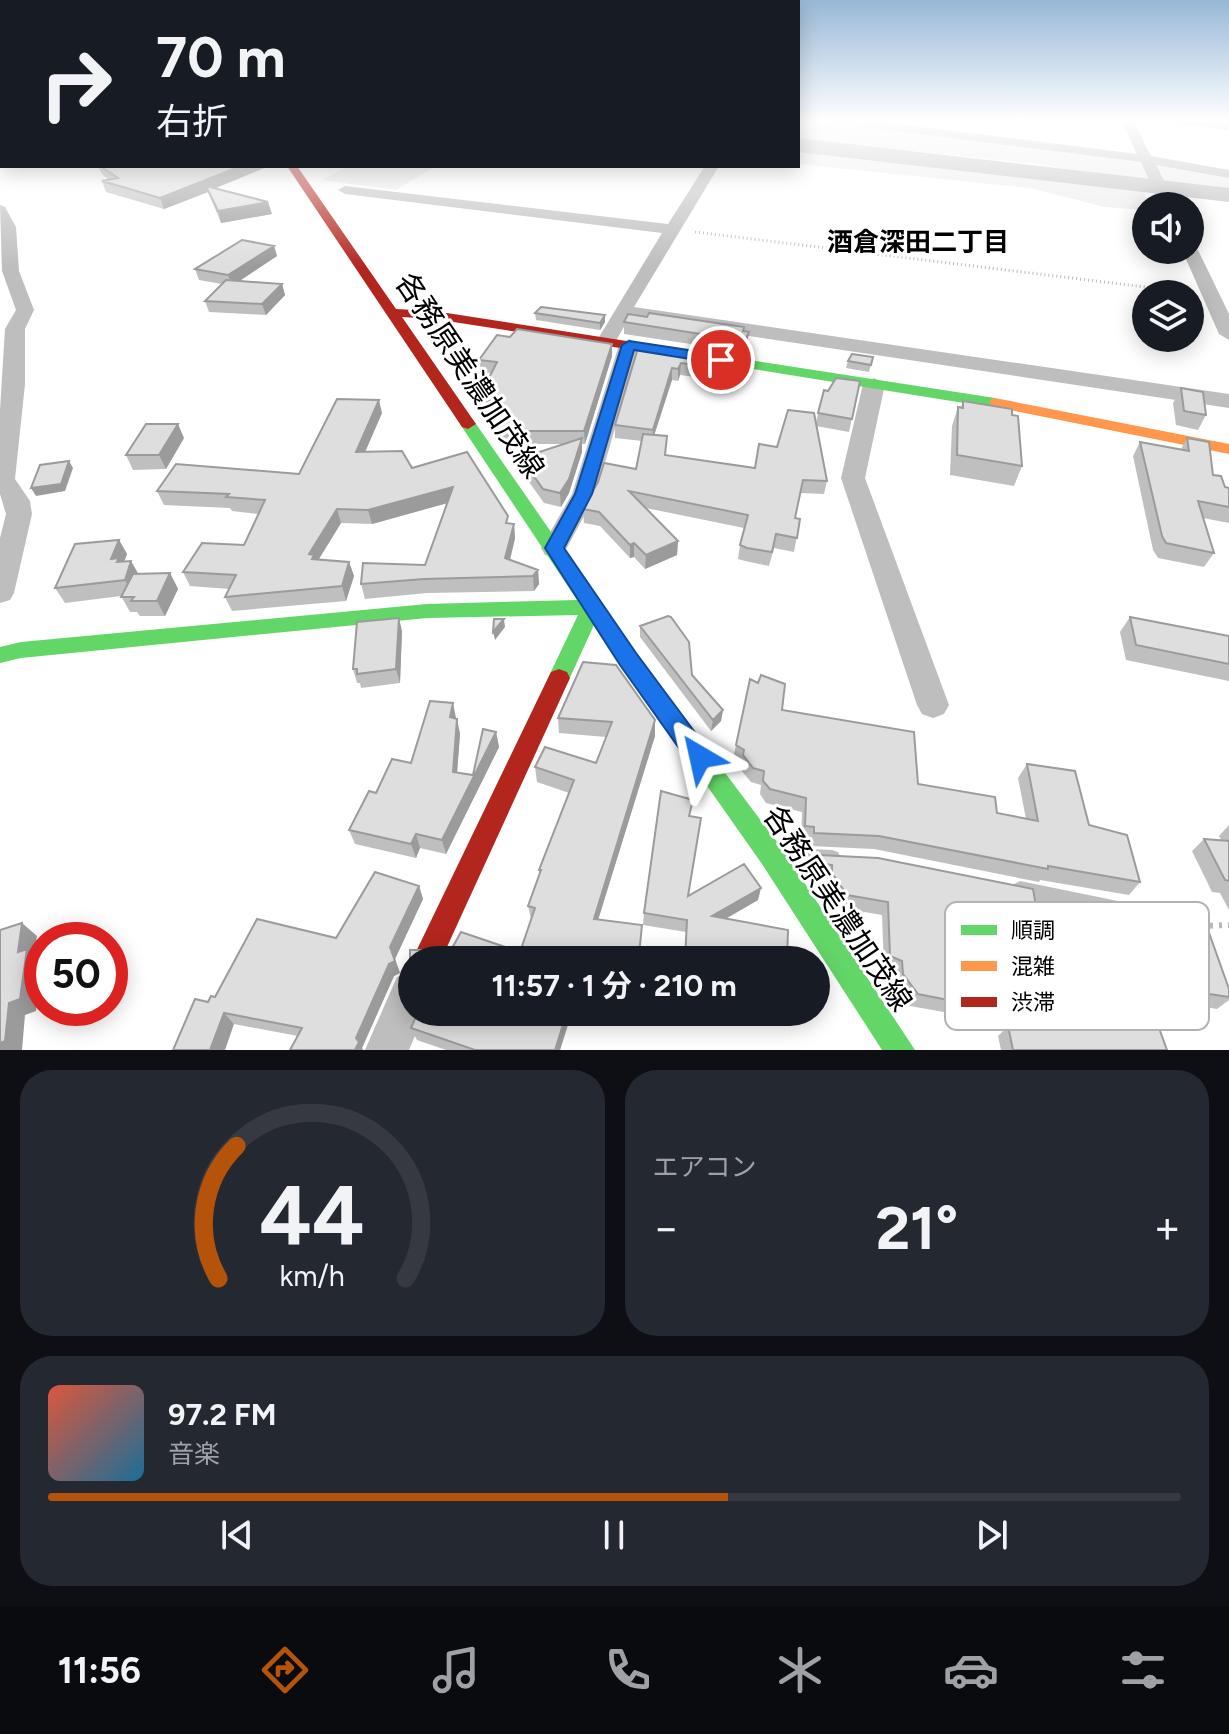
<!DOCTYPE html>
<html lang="ja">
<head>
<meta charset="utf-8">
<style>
	body { margin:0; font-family:Figtree,"Noto Sans JP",sans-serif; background:#242831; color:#f1f3f6; height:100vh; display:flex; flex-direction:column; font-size:30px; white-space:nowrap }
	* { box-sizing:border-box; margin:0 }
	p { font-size:26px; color:#9ea1a6 }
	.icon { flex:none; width:44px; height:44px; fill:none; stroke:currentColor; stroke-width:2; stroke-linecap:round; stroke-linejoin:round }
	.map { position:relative; height:1050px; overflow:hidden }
	.drawer { display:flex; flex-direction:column; gap:20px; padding:20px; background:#0d0f14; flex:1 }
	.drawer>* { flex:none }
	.top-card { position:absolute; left:0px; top:0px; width:800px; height:168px; box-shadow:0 4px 20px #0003; background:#171b24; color:#f1f3f6; overflow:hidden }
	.fabs { position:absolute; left:1132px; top:192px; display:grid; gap:16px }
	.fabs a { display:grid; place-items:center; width:72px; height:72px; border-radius:50%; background:#171b24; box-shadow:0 4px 20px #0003; font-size:40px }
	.speed { position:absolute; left:24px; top:922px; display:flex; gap:16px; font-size:40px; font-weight:700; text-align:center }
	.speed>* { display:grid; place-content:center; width:104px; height:104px; border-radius:50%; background:#171b24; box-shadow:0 4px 20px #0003; line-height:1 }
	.speed .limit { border:12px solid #d22; background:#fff; color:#111 }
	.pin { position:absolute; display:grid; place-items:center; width:68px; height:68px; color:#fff; margin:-34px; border:4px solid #fff; border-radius:50%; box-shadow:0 2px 8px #0007 }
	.me { position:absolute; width:88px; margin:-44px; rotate:324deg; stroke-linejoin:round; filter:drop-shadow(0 0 6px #0008) }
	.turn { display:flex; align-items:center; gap:28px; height:168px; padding:0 24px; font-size:36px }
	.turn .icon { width:104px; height:104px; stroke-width:2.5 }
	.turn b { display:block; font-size:56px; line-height:68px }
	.big { font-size:60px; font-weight:700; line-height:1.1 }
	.drawer .card { flex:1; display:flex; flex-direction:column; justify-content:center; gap:12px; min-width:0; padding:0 28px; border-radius:32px; background:#242831 }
	.drawer .dial { align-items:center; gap:0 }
	.dial svg { height:208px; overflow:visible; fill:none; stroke:#363941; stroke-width:7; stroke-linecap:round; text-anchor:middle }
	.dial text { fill:#f1f3f6; stroke:none }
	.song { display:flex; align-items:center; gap:24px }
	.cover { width:96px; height:96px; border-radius:12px; background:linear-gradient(135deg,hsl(10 70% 55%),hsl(200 70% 35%)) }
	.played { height:8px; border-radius:4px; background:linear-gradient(90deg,#b45309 60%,#363941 60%) }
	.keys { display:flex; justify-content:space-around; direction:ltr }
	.heat { display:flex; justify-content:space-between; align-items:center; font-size:44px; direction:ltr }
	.drawer .tiles { flex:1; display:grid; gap:20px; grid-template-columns:1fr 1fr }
	.card:last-child { grid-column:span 2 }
	.trip { position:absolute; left:398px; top:946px; width:432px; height:80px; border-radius:40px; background:#171b24; box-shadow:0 4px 20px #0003; font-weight:700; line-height:80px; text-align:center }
	.tab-bar { display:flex; height:128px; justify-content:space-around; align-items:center; background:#090b0e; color:#9ea1a6 }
	.tab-bar .icon { width:56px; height:56px }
	.tab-bar .selected { color:#b45309 }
	.tab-bar b { font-size:36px; color:#f1f3f6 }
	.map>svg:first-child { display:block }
	.green { fill:#ebebeb }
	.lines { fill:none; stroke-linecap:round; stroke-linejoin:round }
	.river { fill:#bdbdbd; fill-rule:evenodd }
	.path-far1 { stroke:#b9b9b9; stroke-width:3; stroke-dasharray:1 3; stroke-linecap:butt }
	.path { stroke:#b9b9b9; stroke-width:6; stroke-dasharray:3 6; stroke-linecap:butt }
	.lane { fill:#bebebe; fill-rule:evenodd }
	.street { fill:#bebebe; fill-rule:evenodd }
	.fast { fill:#63d668; fill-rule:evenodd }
	.slow { fill:#ff974d; fill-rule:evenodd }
	.jam { fill:#b3261e; fill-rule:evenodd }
	.wall { fill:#bfbfbf }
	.shaded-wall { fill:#9b9b9b }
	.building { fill:#dedede; stroke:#9b9b9b; stroke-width:2 }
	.route { fill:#1a73e8; stroke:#114b97; stroke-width:2 }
	.labels { text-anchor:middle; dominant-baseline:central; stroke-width:6; stroke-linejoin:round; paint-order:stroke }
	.far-neighbourhood-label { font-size:26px; font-weight:bold; fill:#000; stroke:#fff }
	.street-label { font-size:30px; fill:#000; stroke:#fff }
	.key { fill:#fff; stroke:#b2b2b2; stroke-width:2 }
	.key-label { font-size:22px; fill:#000 }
</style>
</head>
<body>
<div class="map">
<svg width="1229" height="1050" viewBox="0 0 1229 1050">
	<rect width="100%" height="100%" fill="#fff"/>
	<path class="green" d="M821 121 1169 166 1229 177V193L1028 163 798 139V135Z
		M798 152 1143 188 1149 206H1146V210L1105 207 1030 188 798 164Z
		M348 166H436L396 190 322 180Z"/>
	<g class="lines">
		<path class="river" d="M798 138 1229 188V202L798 152Z"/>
		<path class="path-far1" d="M695 232 1186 292"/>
		<path class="path" d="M1201 926 1229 925"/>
		<path class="lane" d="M787 848 832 850 838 852 841 858 838 864 832 866 787 864 781 862 778 856 781 850Z
			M1020 881 1162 910 1168 913 1171 919 1168 925 1162 928 1020 899 1014 896 1011 890 1014 884Z"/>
		<path class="street" d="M834 120H866L1137 154 1121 120H1133L1151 156 1229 170V178L1156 165 1177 206H1161L1141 162 840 124Z
			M1171 120 1229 122V130L1177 124Z
			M705 166H719L634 307 1229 394V408L629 318 613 346 606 348 596 342 662 233 345 194 338 190 345 186 668 224Z
			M0 205 5 207 16 227 19 271 34 310 25 329V384L15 479 30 501 32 514 14 593 10 600 0 603V538L6 514 0 494V410L5 329 16 310 2 271Z
			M1190 245 1198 250 1229 314V340L1219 334 1182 250H1190Z
			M629 339 639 345 596 494 563 555 554 557 545 555 541 548 572 494 619 345Z
			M874 378 885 384 865 478 949 705 944 714 933 718 922 714 917 705 841 478 863 384Z
			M412 971V1012H425L409 1050H365L397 977Z"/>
		<path class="fast" d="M633 342 995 398 1003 403 995 408 628 349 626 346Z
			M468 419 474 421 635 653 780 846 915 1050H882L762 864 594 625 567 684 559 687 551 684 548 678 578 615 427 618 21 658 0 663V647L21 642 427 604 577 600 460 424Z"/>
		<path class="slow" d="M995 398 1229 444V454L990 406V400Z"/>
		<path class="jam" d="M287 166H297L396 309 434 311 633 342 640 346 633 350 434 319 402 317 476 424 468 429 462 427Z
			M559 669 567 672 570 678 441 960H412L548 678 551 672Z"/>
	</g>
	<path class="wall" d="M97 166H269L216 188 268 202 272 214 221 223 208 192 164 209 106 192 102 181 109 180 103 175Z
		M274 246 277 256 239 281 282 284 285 295 266 315 209 312 205 301 222 284 199 280 195 269Z
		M535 313 605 315V322L600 330 536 320Z
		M647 317 744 327 743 331 749 332 747 343 744 352 624 334V322Z
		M510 337 612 344V356L585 444H582V452L569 493 561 507 544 503 522 472 521 458 565 444H502L499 439 498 426 500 415 480 412 478 399 491 373 481 372 479 360Z
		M638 348 737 363 736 375 733 382 680 375 678 381 672 380 654 435 666 455 755 468 777 447 816 423 818 413 828 391 860 381 849 432 816 426 827 481 824 494 800 493 795 518 800 519 794 552 774 548 769 566 745 561 738 559 740 545 744 528 646 508 678 541 677 555 645 569 634 557 630 558 600 526 584 523 583 509 636 469 642 441 615 438V425Z
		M873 357 869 372 846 368 848 361Z
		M1181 388 1206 415 1198 430 1176 425 1173 403Z
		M963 401 1022 466 1014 486 950 475 952 426 958 407H961Z
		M382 413 365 452 412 468 509 524H514L515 538 510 560 538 570 539 584 534 591 427 593 365 599 361 584 425 565 447 503 372 524 341 523 319 559 349 562 354 576 346 601 232 611 225 597 229 589 190 586 183 572 244 545 259 514 232 511 230 508 164 505 157 491 299 474Z
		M184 438 166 469 133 470 126 455Z
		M1187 438 1213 475 1225 487 1229 488V523L1203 518 1214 553 1204 567 1158 558 1153 550 1133 456 1140 442 1181 449Z
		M119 540 127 554 124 561 138 574 170 573 178 589 165 616H140L137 612H130L121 596 65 603 55 588Z
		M1130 617 1229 636V681L1126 660 1120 632Z
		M640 626 692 675 723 710 721 721 711 731 640 637Z
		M402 631 400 683 361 688 360 683H357L353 669Z
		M583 662 616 665 655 720V736L598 920 642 925 639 960H412V1002L410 997V950H451L461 932 520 952 531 919 528 906 539 875V870L569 793 537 782 535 767 545 747 596 763 606 737 559 733 558 718Z
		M782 710 918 784 997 813 1026 819 1018 778 1027 764 1089 825 1140 882 1129 895 1040 880 1039 882 874 849 810 846V841L801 839 802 812 766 803 760 794 761 785 751 782 740 769 741 764 733 759 736 745Z
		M456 718 460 734 457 773 473 775 496 732 499 747 446 854 420 848 416 858 355 844 349 830 411 763Z
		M690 816 688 895 758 900 726 918 787 960H684L686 932 643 925 644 913Z
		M1229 825V910L1220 893 1212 892 1192 851 1204 839 1221 840 1219 836Z
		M819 855 1039 924 1058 950 1098 956 1103 951 1102 946 1113 934 1140 938 1136 925 1149 913 1229 989V1000L1217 1009 1187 1004 1190 1017 1176 1028 1158 1024 1167 1050H1001L998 1036 1004 1030 994 976 959 969 963 1003 955 1014 910 1006 896 986 895 972 884 968 882 915 842 908 827 886V878L820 877 814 868Z
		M419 886 423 899 395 959 400 973 394 976 362 1048 234 1024 208 1002 336 938Z
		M418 1012H572L560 1050H446L417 1040 411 1028Z"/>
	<path class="shaded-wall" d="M241 166H269L208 191 206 186 208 192 164 209 160 198Z
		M268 202 272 214 221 223 218 211Z
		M274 246 277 256 232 286 228 275Z
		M282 284 285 295 266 315 262 304Z
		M605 315V322L600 330V323Z
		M749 332 747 343 744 352 745 341Z
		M612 344V356L585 444 584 431Z
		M681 363 680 375 678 381V369Z
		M672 368V380L652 442 653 430Z
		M379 400 382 413 359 466 356 452Z
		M178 424 184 438 166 469 159 455Z
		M582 438V452L569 493 561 507 560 493Z
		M69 461 73 468 65 491 36 496 31 488Z
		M453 487 455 501 372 524 368 510Z
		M337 509 341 523 317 562 309 554Z
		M514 524 515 538 507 572 505 558Z
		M119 540 127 554 123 565 111 559Z
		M678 541 677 555 645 569 646 555Z
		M634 543V557L630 558V545Z
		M131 561 139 575 133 595 125 580Z
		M349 562 354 576 346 601 342 586Z
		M538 570 539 584 534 591 533 576Z
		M170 573 178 589 165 616 157 601Z
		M399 618 402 631 400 683 396 669Z
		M504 619 505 627 495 640 493 632Z
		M453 703 456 718 453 732 450 717Z
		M723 710 721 721 711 731 713 720Z
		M457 719 460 734 456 786 453 772Z
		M655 720V736L594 933V919Z
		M496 732 499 747 446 854 442 840Z
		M416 834 420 848 416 858 411 844Z
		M419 886 423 899 395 959 400 973 394 976 362 1048 363 1050H355L356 1038 390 947Z
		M761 888 758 900 710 928 712 916Z
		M22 923 37 936 34 955 42 962 36 1011 25 1015 22 1050H0V1043L9 1003Z
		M567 1012H572L560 1050H555Z
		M224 1013 234 1024 225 1050H210Z"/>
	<path class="building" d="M100 166H241L160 198 102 181 118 178Z
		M206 186 268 202 218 211Z
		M242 240 274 246 228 275 195 269Z
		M226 280 282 284 262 304 205 301Z
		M541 307 605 315 600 323 535 313Z
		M649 313 744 327 743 331 749 332 745 341 624 322 628 314 647 317Z
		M517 329 612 344 584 431H501L498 426 502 403 478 399 497 362 479 360 497 335 510 337Z
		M638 348 737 363 735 370 681 363 678 369 672 368 653 430 615 425Z
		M852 354 873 357 871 365 848 361Z
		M836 378 860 381 852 419 818 413 824 390 828 391Z
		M1181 388 1203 392 1206 415 1184 411Z
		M337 399 379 400 356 452 402 451 412 468 467 452 508 516 506 523 514 524 505 558 538 570 533 576 424 579 361 584 363 563 425 565 453 487 368 510 337 509 309 554 314 555 312 559 349 562 342 586 225 597 236 575 183 572 202 543 244 545 265 500 226 497 229 494 157 491 176 464 299 474Z
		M963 401 1012 409V415L1018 416 1022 466 957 455 958 407 963 408Z
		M788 410 814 413 827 481 803 480 795 518 800 519 797 538 776 534 772 552 747 548 740 545 748 515 629 491 678 541 646 555 634 543 630 545 599 512 583 509 598 482 604 463 636 469 643 434 667 436 665 455 755 468 759 444 777 447Z
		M146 424H178L159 455H126Z
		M582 438 569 479 560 493 543 489 521 458Z
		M1187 438 1209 442 1213 475 1221 476 1225 487 1229 488V507L1198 501 1214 553 1166 543 1162 536 1140 442 1189 451Z
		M69 461 61 484 31 488 40 465Z
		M119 540 111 559 119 558 117 562 131 561 125 580 55 588 75 544Z
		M170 573 157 601H131L134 597H121L133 574Z
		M668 616 671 617 689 642 692 675 723 710 713 720 640 626Z
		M1130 617 1229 636V664L1136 645Z
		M399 618 396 669 357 674V669H353L357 622Z
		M494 619H504L493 632Z
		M583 662 616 665 655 720 594 919 642 925 639 955 617 949 614 960H412V997H410V950H451L461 932 520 952 535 908 528 906 541 870H539L574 780 535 767 545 747 596 763 612 722 558 718Z
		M761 675 785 684 782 710 914 732 918 784 995 797 997 813 1038 821 1027 764 1075 771 1089 825 1127 835 1140 882 1048 866V869L879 836 814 833V827L805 826 806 798 770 789 763 781 764 771 753 768 743 755 744 750 736 745 750 679 758 683Z
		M430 701 453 703 450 717 457 719 453 772 473 775 483 729 496 732 442 840 416 834 411 844 349 830 369 791 376 793 392 759 411 763Z
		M661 791 693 800 689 816 701 818 688 896 744 864 761 888 712 916 788 930 787 960H685L687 920 644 913Z
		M1204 839 1229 841V881L1225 880Z
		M819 855 878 858 1033 889 1039 924 1052 925 1058 950 1112 958 1109 945 1117 946 1113 934 1158 941 1149 913 1207 927 1229 989V997L1196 992 1197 995 1184 993 1190 1017 1152 1009 1167 1050H1013L1008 1026 1015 1027 1003 964 957 955 963 1003 918 994 903 974 902 961 890 956 888 902 847 895 832 873V865L825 864Z
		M375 872 419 886 390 947 395 961 389 964 356 1038 359 1042 355 1050H290L302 1028 224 1013 210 1050H173L195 999 208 1002 211 996 215 997 257 919 336 938Z
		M22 923 18 952 27 949 20 999 9 1003 5 1041 0 1043V930Z
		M418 1012H567L555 1050H475L411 1028Z"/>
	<linearGradient id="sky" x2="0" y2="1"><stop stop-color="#97b8d7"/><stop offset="0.45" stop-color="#fff"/><stop offset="1" stop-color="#fff" stop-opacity="0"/></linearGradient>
	<rect width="1229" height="267" fill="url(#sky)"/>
	<path class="route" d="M629 341 721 355 728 360 721 364 634 350 592 494 564 548 636 653 708 750 711 757 708 765 700 768 691 765 620 665 545 548 575 494 622 345Z"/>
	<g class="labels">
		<g class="far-neighbourhood-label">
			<text x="918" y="242">酒倉深田二丁目</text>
		</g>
		<g class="street-label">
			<text transform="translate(470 375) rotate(56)">各務原美濃加茂線</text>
			<text transform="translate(838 908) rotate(56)">各務原美濃加茂線</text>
		</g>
	</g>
	<rect x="945" y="902" width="264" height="128" rx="12" class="key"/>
	<rect x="961" y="925" width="36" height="10" fill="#63d668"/>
	<rect x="961" y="961" width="36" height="10" fill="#ff974d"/>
	<rect x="961" y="997" width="36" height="10" fill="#b3261e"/>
	<g class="key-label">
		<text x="1011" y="938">順調</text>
		<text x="1011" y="974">混雑</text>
		<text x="1011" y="1010">渋滞</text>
	</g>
</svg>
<div class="fabs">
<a><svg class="icon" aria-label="sound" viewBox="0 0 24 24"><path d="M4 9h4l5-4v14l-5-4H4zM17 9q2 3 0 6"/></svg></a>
<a><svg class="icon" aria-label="layers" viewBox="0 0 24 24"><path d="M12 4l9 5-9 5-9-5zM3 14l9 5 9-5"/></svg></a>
</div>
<div class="speed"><div class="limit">50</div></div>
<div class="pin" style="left:721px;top:360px;background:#d93025"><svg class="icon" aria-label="arrive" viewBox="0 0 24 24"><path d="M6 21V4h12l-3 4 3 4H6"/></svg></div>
<svg class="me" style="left:700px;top:757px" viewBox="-20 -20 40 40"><path d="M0-17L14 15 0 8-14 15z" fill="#1a73e8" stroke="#fff" stroke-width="4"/></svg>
<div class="trip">11:57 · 1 分 · 210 m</div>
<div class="top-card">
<div class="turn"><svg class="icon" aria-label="right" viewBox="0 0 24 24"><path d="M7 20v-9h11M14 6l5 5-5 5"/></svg><div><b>70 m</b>右折</div></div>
</div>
</div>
<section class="drawer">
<div class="tiles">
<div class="card dial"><svg viewBox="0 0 100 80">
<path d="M14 69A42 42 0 1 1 86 69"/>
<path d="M14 69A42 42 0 0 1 21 18" stroke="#b45309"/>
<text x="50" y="56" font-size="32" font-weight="700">44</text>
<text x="50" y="72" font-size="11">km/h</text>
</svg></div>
<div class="card"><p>エアコン</p>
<div class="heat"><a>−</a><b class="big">21°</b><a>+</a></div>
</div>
<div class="card">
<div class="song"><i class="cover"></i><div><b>97.2 FM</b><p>音楽</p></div></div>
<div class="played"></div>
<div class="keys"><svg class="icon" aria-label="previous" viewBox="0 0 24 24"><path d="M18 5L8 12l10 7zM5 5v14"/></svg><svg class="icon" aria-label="pause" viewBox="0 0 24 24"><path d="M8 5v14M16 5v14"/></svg><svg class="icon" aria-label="next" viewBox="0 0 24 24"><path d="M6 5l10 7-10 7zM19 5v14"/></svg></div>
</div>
</div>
</section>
<nav class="tab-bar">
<b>11:56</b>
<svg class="icon selected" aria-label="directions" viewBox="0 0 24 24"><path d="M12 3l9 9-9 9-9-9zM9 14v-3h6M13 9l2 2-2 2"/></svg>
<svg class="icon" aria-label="music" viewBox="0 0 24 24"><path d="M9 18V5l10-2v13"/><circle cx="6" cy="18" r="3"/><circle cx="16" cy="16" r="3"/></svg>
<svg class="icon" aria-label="phone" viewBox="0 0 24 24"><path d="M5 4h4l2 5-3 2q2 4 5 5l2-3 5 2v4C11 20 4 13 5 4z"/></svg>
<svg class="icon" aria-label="climate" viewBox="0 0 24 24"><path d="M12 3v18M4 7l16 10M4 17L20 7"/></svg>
<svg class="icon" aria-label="car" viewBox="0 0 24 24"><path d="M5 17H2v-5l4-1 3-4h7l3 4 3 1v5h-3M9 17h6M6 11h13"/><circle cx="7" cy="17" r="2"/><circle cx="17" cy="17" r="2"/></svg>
<svg class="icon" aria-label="filters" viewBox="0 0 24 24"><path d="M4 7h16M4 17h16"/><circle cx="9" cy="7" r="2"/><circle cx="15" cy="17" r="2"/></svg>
</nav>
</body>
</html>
